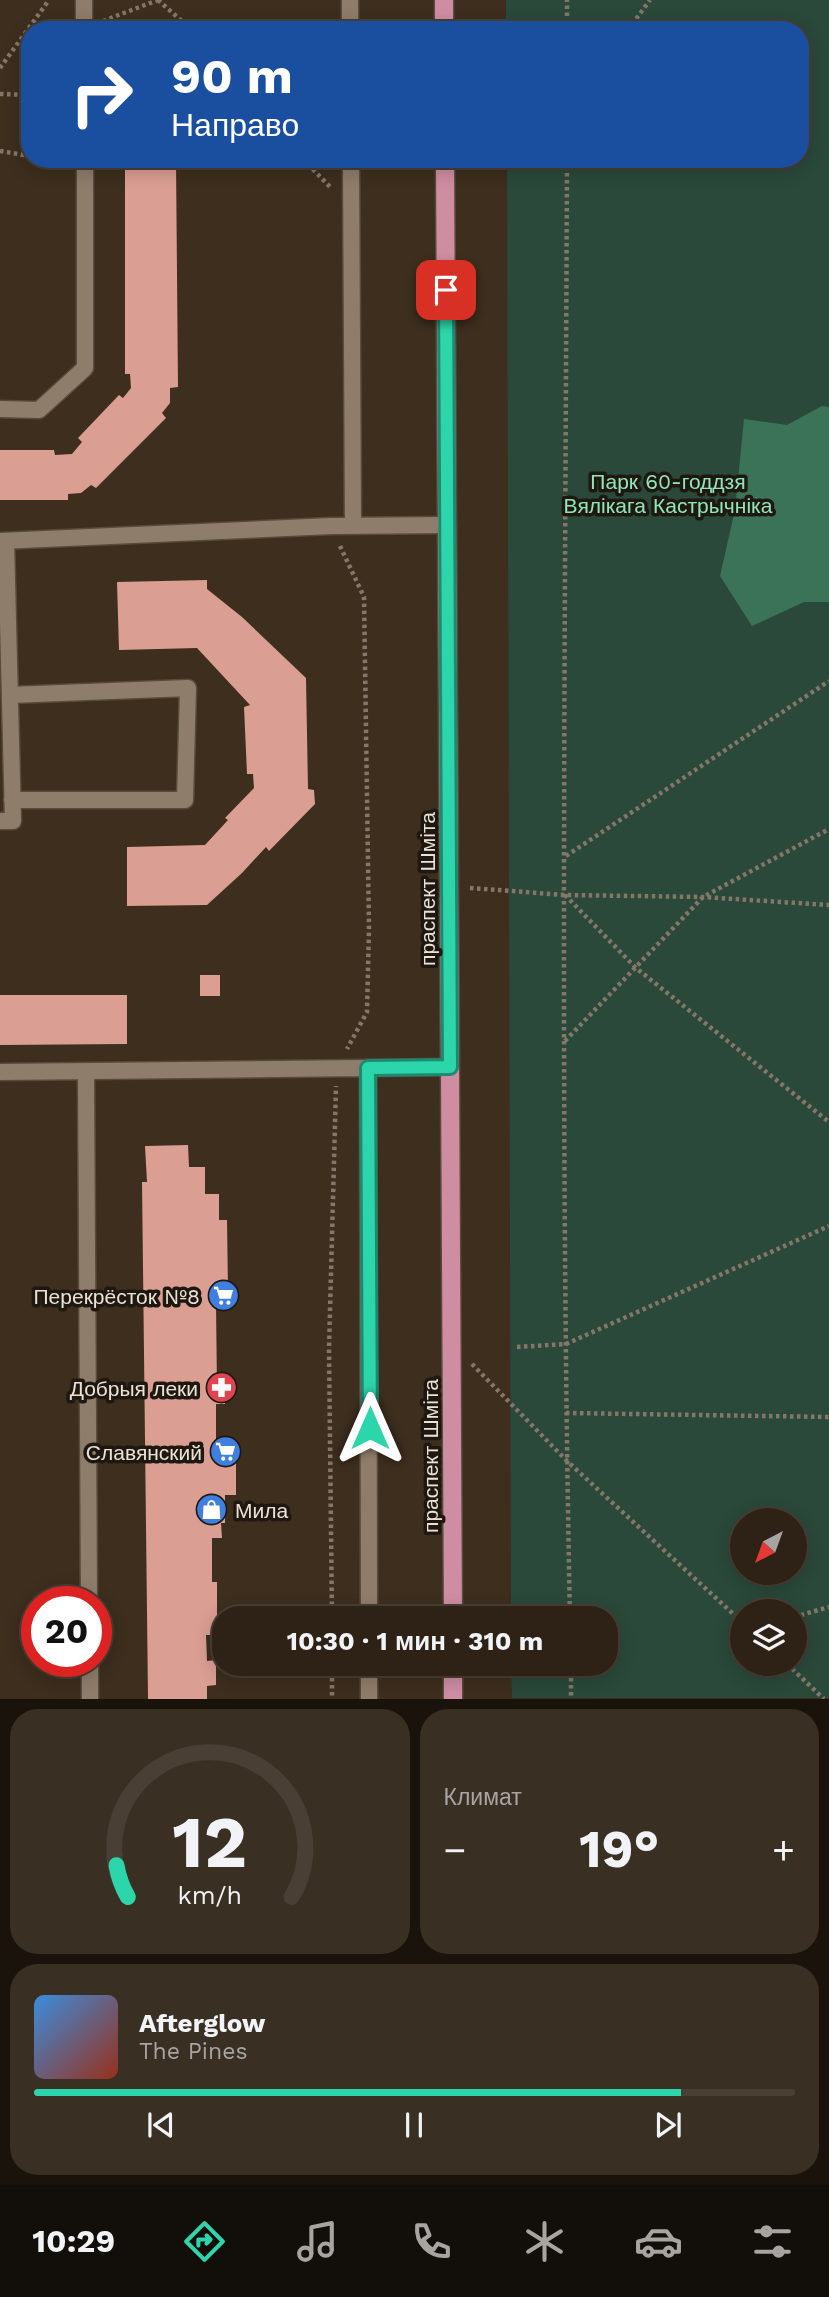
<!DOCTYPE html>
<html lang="ru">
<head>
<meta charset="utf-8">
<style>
	body { margin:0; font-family:"Work Sans",sans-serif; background:#3a2f23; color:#f1f3f6; height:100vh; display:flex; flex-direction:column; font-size:26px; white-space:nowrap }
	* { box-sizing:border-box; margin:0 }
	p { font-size:23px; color:#a7a4a1 }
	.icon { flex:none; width:38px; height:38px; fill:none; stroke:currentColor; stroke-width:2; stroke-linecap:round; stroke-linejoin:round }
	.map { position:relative; height:1699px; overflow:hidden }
	.details { display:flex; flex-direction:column; gap:10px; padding:10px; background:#19130c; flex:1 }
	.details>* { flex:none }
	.hud { position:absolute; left:21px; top:21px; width:788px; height:147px; border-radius:28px; box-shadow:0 4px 18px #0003,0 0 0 2px #493f35; background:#1a4fa0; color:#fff; overflow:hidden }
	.needle { width:46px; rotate:221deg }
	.controls { position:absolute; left:730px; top:1508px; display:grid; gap:14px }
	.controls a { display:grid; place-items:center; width:77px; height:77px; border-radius:50%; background:#2e2216; box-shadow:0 4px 18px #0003,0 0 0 2px #493f35; font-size:35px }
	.speed { position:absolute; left:21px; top:1586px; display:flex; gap:14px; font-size:35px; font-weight:700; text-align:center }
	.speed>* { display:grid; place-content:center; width:91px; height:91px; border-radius:50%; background:#2e2216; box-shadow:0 4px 18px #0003,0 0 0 2px #493f35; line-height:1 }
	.speed .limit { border:10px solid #d22; background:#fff; color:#111 }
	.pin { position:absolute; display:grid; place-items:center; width:60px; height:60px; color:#fff; margin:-30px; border-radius:14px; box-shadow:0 4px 10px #0006 }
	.me { position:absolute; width:77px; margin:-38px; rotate:0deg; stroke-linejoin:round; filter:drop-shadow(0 0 5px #0008) }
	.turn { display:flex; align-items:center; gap:24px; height:147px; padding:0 35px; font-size:32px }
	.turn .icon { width:91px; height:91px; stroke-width:2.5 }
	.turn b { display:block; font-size:49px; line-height:60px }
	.big { font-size:52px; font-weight:700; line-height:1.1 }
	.details .tile { flex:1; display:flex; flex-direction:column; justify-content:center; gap:10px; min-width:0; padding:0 24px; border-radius:28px; background:#3a2f23 }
	.details .dial { align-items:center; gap:0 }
	.dial svg { height:182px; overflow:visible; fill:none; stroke:#493f35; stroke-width:7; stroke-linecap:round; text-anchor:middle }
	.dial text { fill:#f1f3f6; stroke:none }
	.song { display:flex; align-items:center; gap:21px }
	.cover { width:84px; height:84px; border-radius:10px; background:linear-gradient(135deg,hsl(210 70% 55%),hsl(10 70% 35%)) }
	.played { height:7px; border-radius:4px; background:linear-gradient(90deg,#2dd5ab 85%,#493f35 85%) }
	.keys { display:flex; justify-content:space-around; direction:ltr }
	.heat { display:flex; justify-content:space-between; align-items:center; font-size:38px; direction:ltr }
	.details .tiles { flex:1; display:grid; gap:10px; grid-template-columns:1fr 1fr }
	.tile:last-child { grid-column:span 2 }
	.trip { position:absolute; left:212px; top:1606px; width:406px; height:70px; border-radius:28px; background:#2e2216; box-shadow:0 4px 18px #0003,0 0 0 2px #493f35; font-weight:700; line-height:70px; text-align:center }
	.tabs { display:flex; height:112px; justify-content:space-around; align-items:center; background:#120e09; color:#a7a4a1 }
	.tabs .icon { width:49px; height:49px }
	.tabs .active { color:#2dd5ab }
	.tabs b { font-size:32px; color:#f1f3f6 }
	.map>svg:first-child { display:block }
	.green { fill:#2a493a; fill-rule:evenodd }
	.forest { fill:#3b7359 }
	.building { fill:#da9e93 }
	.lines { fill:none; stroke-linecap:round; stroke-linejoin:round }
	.lane-casing { stroke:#584b3c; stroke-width:19 }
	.primary-casing { stroke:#584b3c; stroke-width:21 }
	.path { stroke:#847769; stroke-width:4.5; stroke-dasharray:3.5 3.5; stroke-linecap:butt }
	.lane { stroke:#8f7d6b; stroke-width:16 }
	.primary { stroke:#cf8da2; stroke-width:18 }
	.route-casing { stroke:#1d8a6f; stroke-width:18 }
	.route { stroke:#2dd5ab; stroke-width:12 }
	.labels { text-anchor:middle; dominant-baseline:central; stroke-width:7; stroke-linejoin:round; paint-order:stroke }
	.park-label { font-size:21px; fill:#8fe6bb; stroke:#1f1811 }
	.street-label { font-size:21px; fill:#ebe2d7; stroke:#1f1811 }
	.poi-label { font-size:21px; fill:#ebe2d7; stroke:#1f1811; text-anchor:end }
</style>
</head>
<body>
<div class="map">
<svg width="829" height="1699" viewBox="0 0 829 1699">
	<rect width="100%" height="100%" fill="#3d2e1e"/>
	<path class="green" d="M506 0H829V1698H512L511 1664H606V1619H511L507 159H800V30H506ZM742 1521H794V1573H742ZM742 1612H794V1664H742Z"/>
	<path class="forest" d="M822 406 829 407V602H804L752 626 720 576 735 510 744 419 787 425Z"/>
	<path class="building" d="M125 159H176L178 387 170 388V403L162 413 166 418 96 488 91 485 81 493 68 494V500H0V450H54L55 455 72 454 82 442 78 438 119 395 123 398 131 388 130 374H125Z
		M207 580V589L242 617 306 678 308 789 314 790 315 804 269 851 266 847 242 873 207 905 127 906V847L205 845 228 820 225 818 254 788 253 774H247L244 707 250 705 197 648 119 650 117 582Z
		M200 975H220V996H200Z
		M0 995H127V1044L0 1045Z
		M188 1145 189 1167H205V1194H219V1220H227L228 1290 216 1303 217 1389H224L225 1404H216V1452H236V1495H225V1523H221L222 1538H212V1582H217V1635H206L207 1661 216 1660V1685L207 1686V1699H148L142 1182H147L145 1146Z"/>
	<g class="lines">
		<defs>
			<path id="lane" d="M84 0V30
				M350 0V30
				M351 159 353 526
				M0 409 39 410 85 368V159
				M0 541 331 526 448 525
				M10 695 188 688 185 800H12
				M0 821H13L6 541
				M368 1068 369 1619
				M0 1072 450 1067
				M86 1072 89 1601
				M90 1661V1699
				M369 1699V1664"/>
			<path id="primary" d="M444 0V30
				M445 159 453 1619
				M453 1664V1699"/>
		</defs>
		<use href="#lane" class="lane-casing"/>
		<use href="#primary" class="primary-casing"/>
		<path class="path" d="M158 0 192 30
			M103 21 158 0
			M185 22 220 23 251 30
			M567 30V0
			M628 30 650 0
			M0 68 49 0
			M0 94 30 95
			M0 151 30 156
			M47 159 67 163
			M303 159 332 189
			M567 159C565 646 560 1132 570 1619
			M340 546 364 597 369 928 367 1012 347 1049
			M566 856 829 681
			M470 888 565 895 703 897 829 905
			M565 895 636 968 829 1122
			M565 1041 703 897 829 829
			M517 1347 566 1344 829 1226
			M472 1364 567 1461 742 1622
			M566 1413 829 1417
			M794 1617 829 1607
			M332 1619 329 1349 336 1086
			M332 1664V1699
			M571 1664V1699
			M787 1664 824 1699"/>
		<use href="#lane" class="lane"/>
		<use href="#primary" class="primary"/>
	</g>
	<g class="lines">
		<defs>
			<path id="route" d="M370 1428 368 1068 450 1067 446 290"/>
		</defs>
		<use href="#route" class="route-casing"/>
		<use href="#route" class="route"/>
	</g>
	<defs>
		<symbol id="supermarket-disc" viewBox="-11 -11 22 22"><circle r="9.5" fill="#3f7fe0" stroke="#1f1811"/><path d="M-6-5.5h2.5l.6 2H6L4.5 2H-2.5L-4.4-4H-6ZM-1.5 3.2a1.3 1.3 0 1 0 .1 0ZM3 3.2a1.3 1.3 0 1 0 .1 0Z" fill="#fff"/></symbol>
		<symbol id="pharmacy-disc" viewBox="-11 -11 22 22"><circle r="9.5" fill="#e0444e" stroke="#1f1811"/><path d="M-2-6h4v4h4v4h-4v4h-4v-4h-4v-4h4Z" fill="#fff"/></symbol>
		<symbol id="shop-disc" viewBox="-11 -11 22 22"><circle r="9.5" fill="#3f7fe0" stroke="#1f1811"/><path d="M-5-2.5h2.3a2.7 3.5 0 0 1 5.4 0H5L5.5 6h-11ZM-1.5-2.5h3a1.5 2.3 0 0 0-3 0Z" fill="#fff"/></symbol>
	</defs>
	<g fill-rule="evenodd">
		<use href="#supermarket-disc" x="206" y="1278" width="35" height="35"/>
		<use href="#pharmacy-disc" x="204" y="1370" width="35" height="35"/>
		<use href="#supermarket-disc" x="208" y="1434" width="35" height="35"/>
		<use href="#shop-disc" x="194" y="1492" width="35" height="35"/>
	</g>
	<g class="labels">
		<g class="park-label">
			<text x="668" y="481">Парк 60-годдзя<tspan x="668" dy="24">Вялікага Кастрычніка</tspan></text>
		</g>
		<g class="street-label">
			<text transform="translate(427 889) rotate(-90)">праспект Шміта</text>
			<text transform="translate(430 1456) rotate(-90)">праспект Шміта</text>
		</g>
		<g class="poi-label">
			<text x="200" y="1296">Перекрёсток №8</text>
			<text x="198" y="1388">Добрыя леки</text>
			<text x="202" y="1452">Славянский</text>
			<text x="235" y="1510" text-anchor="start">Мила</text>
		</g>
	</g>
</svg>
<div class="controls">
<a><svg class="needle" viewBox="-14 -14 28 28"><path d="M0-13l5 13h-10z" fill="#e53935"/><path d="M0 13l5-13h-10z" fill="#a7a4a1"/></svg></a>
<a><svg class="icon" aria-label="layers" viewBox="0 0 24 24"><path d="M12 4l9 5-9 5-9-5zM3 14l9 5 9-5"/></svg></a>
</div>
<div class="speed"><div class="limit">20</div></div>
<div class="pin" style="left:446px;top:290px;background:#d93025"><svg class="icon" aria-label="arrive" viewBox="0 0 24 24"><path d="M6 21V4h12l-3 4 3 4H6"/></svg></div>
<svg class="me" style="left:370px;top:1428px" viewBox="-20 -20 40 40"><path d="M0-17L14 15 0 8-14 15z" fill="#2dd5ab" stroke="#fff" stroke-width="4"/></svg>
<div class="trip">10:30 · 1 мин · 310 m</div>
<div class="hud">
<div class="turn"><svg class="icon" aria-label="right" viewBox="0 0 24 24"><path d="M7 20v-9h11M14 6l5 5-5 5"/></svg><div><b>90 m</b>Направо</div></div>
</div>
</div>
<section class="details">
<div class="tiles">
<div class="tile dial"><svg viewBox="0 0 100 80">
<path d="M14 69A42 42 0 1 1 86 69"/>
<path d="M14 69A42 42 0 0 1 9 55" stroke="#2dd5ab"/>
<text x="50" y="56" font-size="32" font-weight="700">12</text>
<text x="50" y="72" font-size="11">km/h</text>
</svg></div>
<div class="tile"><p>Климат</p>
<div class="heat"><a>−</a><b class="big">19°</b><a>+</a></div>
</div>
<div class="tile">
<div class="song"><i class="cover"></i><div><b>Afterglow</b><p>The Pines</p></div></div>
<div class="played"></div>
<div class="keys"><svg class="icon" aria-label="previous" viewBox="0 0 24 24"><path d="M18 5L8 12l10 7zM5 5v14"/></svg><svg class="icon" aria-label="pause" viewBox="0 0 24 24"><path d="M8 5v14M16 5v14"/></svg><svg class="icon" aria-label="next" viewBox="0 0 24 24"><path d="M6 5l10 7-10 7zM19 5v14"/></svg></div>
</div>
</div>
</section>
<nav class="tabs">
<b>10:29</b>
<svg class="icon active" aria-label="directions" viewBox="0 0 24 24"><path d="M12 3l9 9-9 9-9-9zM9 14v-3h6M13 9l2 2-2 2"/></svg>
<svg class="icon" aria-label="music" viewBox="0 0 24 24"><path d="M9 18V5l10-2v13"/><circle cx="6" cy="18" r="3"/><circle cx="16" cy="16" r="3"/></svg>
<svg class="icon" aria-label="phone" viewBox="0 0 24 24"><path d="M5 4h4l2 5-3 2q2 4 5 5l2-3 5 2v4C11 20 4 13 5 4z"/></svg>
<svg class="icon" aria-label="climate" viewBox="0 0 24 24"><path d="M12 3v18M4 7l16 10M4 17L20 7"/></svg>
<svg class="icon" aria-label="car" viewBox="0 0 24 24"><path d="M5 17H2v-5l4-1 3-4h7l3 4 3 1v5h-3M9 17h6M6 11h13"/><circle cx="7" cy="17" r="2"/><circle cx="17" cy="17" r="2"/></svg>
<svg class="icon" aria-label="filters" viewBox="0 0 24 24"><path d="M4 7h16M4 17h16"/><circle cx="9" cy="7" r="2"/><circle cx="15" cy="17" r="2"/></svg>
</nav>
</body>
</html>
